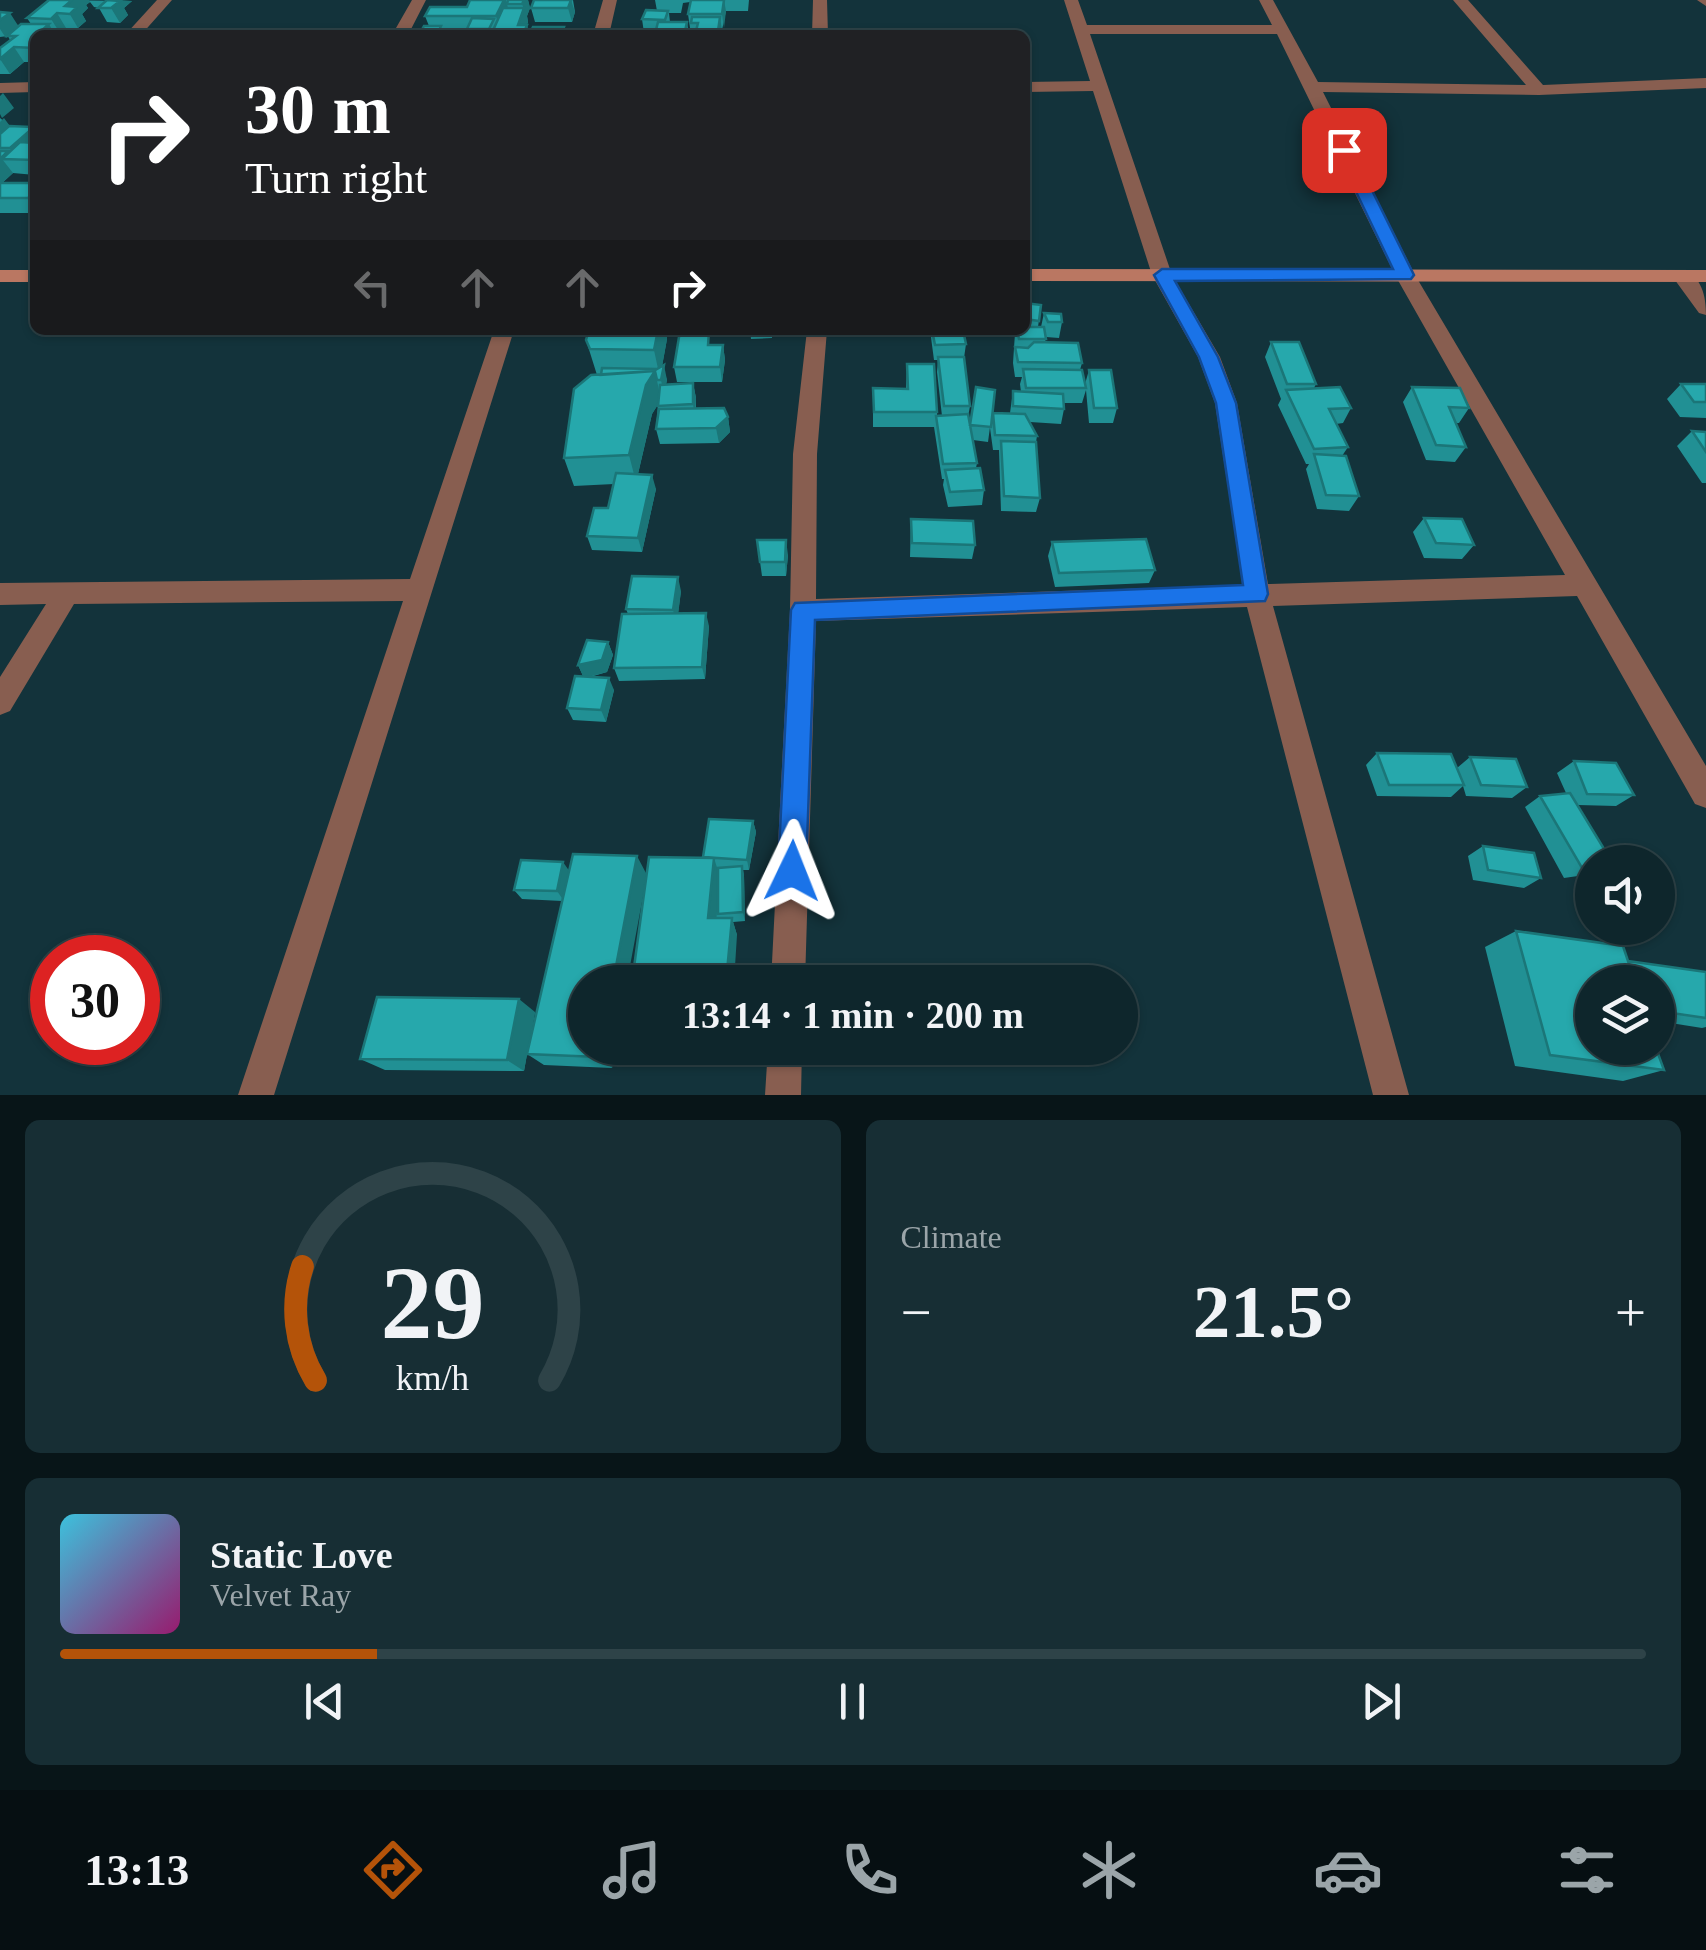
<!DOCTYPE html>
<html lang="en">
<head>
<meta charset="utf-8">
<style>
	body { margin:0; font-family:Georgia,serif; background:#172e34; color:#f1f3f6; height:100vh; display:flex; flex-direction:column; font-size:38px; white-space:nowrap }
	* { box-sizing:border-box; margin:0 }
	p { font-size:32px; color:#9ba5a9 }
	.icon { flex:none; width:55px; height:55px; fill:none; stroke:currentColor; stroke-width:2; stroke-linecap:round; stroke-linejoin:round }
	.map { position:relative; height:1095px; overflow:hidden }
	.sheet { display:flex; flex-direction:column; gap:25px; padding:25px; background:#081518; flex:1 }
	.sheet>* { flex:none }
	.banner { position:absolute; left:30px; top:30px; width:1000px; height:305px; border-radius:15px; box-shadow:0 2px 8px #0004,0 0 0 2px #2e4348; background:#202124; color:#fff; overflow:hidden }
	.tools { position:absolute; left:1575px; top:845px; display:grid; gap:20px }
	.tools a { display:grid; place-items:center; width:100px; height:100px; border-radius:50%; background:#0e262c; box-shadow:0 2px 8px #0004,0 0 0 2px #2e4348; font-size:50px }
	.speed { position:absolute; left:30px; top:935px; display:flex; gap:20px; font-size:50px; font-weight:700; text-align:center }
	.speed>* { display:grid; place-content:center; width:130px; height:130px; border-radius:50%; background:#0e262c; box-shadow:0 2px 8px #0004,0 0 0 2px #2e4348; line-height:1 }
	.speed .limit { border:15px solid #d22; background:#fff; color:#111 }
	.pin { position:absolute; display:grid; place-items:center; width:85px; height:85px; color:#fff; margin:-42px; border-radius:20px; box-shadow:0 5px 15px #0006 }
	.me { position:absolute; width:110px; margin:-55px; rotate:2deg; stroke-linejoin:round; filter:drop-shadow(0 0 8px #0008) }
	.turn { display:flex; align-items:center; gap:35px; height:210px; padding:0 50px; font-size:45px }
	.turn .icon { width:130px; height:130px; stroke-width:2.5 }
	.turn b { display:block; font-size:70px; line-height:85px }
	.lanes { display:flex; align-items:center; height:95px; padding:0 50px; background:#0003; justify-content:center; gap:50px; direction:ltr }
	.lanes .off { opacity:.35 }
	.big { font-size:75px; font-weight:700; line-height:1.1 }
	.sheet .widget { flex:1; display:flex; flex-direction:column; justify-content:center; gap:15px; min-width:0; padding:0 35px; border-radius:15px; background:#172e34 }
	.sheet .dial { align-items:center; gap:0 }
	.dial svg { height:260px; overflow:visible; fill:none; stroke:#2e4348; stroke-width:7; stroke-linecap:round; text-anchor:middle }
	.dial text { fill:#f1f3f6; stroke:none }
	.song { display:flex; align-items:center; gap:30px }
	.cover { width:120px; height:120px; border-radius:15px; background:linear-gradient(135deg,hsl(190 70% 55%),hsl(320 70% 35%)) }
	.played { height:10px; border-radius:5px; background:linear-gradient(90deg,#b45309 20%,#2e4348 20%) }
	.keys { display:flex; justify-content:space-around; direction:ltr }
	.heat { display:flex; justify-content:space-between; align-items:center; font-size:55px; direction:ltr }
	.sheet .tiles { flex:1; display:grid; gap:25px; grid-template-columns:1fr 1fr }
	.widget:last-child { grid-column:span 2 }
	.trip { position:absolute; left:568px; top:965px; width:570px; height:100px; border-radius:50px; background:#0e262c; box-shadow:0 2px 8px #0004,0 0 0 2px #2e4348; font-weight:700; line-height:100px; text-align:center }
	.dock { display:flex; height:160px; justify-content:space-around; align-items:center; background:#060f12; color:#9ba5a9 }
	.dock .icon { width:70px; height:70px }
	.dock .current { color:#b45309 }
	.dock b { font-size:45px; color:#f1f3f6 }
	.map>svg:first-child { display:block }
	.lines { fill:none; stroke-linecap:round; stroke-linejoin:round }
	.street { fill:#885e50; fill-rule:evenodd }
	.secondary { fill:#ba7762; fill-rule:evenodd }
	.wall { fill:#219094; fill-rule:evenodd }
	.shaded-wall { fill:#1b7678 }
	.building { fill:#26a8ac; stroke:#1b7678; stroke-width:2.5 }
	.route { fill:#1a73e8; stroke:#114b97; stroke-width:2.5 }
</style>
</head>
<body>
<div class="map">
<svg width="1706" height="1095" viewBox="0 0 1706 1095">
	<rect width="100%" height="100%" fill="#13333b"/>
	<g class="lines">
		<path class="street" d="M157 0H172L141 35H125Z
			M412 0H426L408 35H392Z
			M603 0H617L609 35H593Z
			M813 0H827L828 35H812Z
			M1064 0H1078L1087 25H1272L1259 0H1273L1318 82 1526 85 1453 0H1468L1543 85 1706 78V88L1539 95 1323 92 1415 275 1706 766V808L1695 804 1577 596 1273 606 1409 1095H1373L1247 607 816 621 805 982H771L790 610 793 454 807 330H827L817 454 816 599 1243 585 1215 403 1198 357 1152 275 1093 91 1025 92V82L1090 81ZM1090 34H1277L1395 275 1565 575 1268 584 1237 403 1220 357 1172 275Z
			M1697 0H1706V6Z
			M35 82V92L0 93V83Z
			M1682 270C1702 276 1706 296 1706 315L1699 313 1672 276Z
			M494 330H514L274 1095H238L403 601 74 604 10 711 0 715V677L46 604 0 605V583L410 579Z
			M768 1048H802L801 1095H765Z"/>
		<path class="secondary" d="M1025 269 1706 270V282L1025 281Z
			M0 270H35V282H0Z"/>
	</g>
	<path class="wall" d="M49 0 132 1 124 8 128 15 120 23 107 22 99 8 94 7 90 2 86 5 88 8 82 14 86 21 78 28H66L60 33H54L60 35H35V62H24L10 74H0V48L10 40 8 36 0 37V12L19 26 31 24 27 18Z
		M470 0H528L530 8 527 16 528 22 527 25 529 35H468V30H443L444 35H419L429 26 425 16 467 7Z
		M573 0 575 12 572 22H535L531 8Z
		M655 0H749L748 11H726L721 35H657V34L644 33 642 19 657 11ZM690 2 688 14 690 28H692L693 35H689L687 22H670L669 13H681L683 3Z
		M0 118 10 126 35 128V175L13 173 2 183H35V213H0Z
		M1025 303 1041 305 1038 327H1041L1044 313 1062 322 1059 338 1046 337 1045 343 1082 363 1080 370 1085 384 1089 370 1117 408 1113 423H1089L1086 390 1082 403H1064V409L1061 424 1030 422 1037 436 1036 442 1040 498 1036 512 1001 511 999 450H993L990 428 993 413H1010L1013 391 1021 392 1020 384 1022 377H1015L1013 363 1015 333H1011L1012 330H1025Z
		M589 330H666L667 339 662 366 667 380 666 384 693 383 696 398V408L728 417 730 432 719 443 660 444 656 429 658 404 652 414 638 474 656 489 642 552 592 550 587 536 608 508 614 484 574 486 564 458 597 375 586 340Z
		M750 330H772V338L751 339Z
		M930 330H963L966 344 964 358 970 406 968 417 970 426 995 390 988 442 973 440 977 463 976 468 984 490 982 505 948 507 943 485 944 479H942L934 427H873V388L906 389 907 364 937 412V416H942L937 372 938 360H934Z
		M1271 342 1316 384 1314 388 1351 408 1343 423 1336 424 1348 447 1342 456 1359 496 1349 511 1317 509 1306 469 1309 464H1306L1278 405 1281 399 1265 357Z
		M711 345H723L725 360 722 382H677L674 367Z
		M1681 384H1706V418L1680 417 1667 399Z
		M1412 387 1469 408 1459 423H1456L1466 447 1455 462 1426 460 1403 402Z
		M1692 431 1706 432V483H1702L1677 446Z
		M1424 518 1474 545 1462 559 1424 558 1413 532Z
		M911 519 975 545 972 559 910 557Z
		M757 540 788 555 786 576H762Z
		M1052 542 1155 570 1149 583 1055 587 1048 556Z
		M681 591 678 613 709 626 705 679 619 681 614 668 628 614 626 609Z
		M608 642 613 655 607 672 590 677 614 690 606 722 573 720 567 708 583 676 578 665Z
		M1377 753 1457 768 1470 757 1527 787 1512 798 1466 796 1463 786 1451 797 1377 796 1366 765Z
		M1574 761 1634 795 1616 806 1578 805 1592 862V874L1564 878 1525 807 1540 796 1566 793 1557 773Z
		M753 821 756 832 749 870H743L744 876 745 921 733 922 737 935 632 982 703 858Z
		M1483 846 1541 878 1524 888 1473 880 1468 856Z
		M563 862 616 1048 612 1068 544 1065 527 1054 524 1071 385 1070 360 1059 535 1012 528 1052 562 901 522 899 514 890Z
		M1516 931 1628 961 1706 972V1027L1702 1028 1658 1021V982H1592L1664 1070 1623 1081 1515 1066 1485 947Z"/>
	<path class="shaded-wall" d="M72 0H89L90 2 86 5 88 8 82 14 86 21 78 28 65 6Z
		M119 0 132 1 124 8 128 15 120 23 111 8Z
		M504 0H506L509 12 500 30 496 16Z
		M524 0H528L530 8 527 16 528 22 525 29 527 25 529 35H520L518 25 524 9 522 4Z
		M571 0 575 12 572 22 568 8Z
		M724 0 726 11 724 28 722 14Z
		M10 13 19 27 6 38 0 29V20Z
		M57 13 66 28 60 33 51 19Z
		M720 17 722 31 721 35H718Z
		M49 24 55 35 39 33Z
		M14 47 24 62 10 74 0 59Z
		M3 93 14 108 2 118 0 114V96Z
		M4 118 15 133 0 147V122Z
		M34 127 35 151 19 159 10 148Z
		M8 151 14 159H2L13 173 0 185V159Z
		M35 190V207L28 198Z
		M658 330H666L667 339 660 378 654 350Z
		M723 345 725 360 722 382 720 367Z
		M664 365 667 380 664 395 661 380Z
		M655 371 661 400 652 414 636 482 629 455 646 385Z
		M693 383 696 398 695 419 693 404Z
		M728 417 730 432 719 443 716 428Z
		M652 475 656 489 642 552 638 538Z
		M786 540 788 555 786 576 785 562Z
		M678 577 681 591 677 624 673 610Z
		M706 613 709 626 705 679 702 667Z
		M608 642 613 655 607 672 584 678 578 665Z
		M609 678 614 690 606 722 601 710Z
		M753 821 756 832 749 870 747 860Z
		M637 856 647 875 627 982H613Z
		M714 858 720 877 715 935 708 918Z
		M563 862 570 872 564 901 557 891Z
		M742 866 744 876 745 921 743 912Z
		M732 918 737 935 734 982H726Z
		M519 999 535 1012 524 1071 507 1060Z
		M601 1048H616L612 1068 599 1057Z"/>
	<path class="building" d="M49 0H72L65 6 77 7 70 14 57 13 51 19 27 18Z
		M107 0 120 1 111 8H98Z
		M470 0H504L496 16H425L430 7H467Z
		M508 0H524L522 4H507Z
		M534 0H571L568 8H531Z
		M691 0H724L722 14H688Z
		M503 8H524L518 25H527L523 35H491Z
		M646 10 668 11 665 20 642 19Z
		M0 12 10 13 0 20Z
		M692 17H720L718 31H696L698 23H691Z
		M472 18 494 19 489 29H467Z
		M658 22H687L685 31 656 30Z
		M21 24H49L39 33 59 34 57 35H35V48L14 47 0 59V48L16 36H7Z
		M424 26H441L437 35H419Z
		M533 27H564L561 35H529Z
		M9 126 34 127 10 148H0V134Z
		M20 142 35 143V160L2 159Z
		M0 151H8L0 159Z
		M0 183H35V190L28 198H0Z
		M1025 303 1041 305 1039 321 1025 319Z
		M1044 313 1061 314 1062 322H1048Z
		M1025 327H1044L1046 339H1019L1017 330H1025Z
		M589 330H658L654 350 590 349 586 340Z
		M932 330H963L966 344 935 345Z
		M680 331H709L708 345H723L720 367H674Z
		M1034 342 1078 343 1082 363 1018 362 1015 347 1028 348Z
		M1271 342H1299L1316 384H1287Z
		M938 357H964L970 406H944Z
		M907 364H934L937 412H874L873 388 908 389Z
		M664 365 661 380H657L655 371 601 375 602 368 657 369Z
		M1023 369 1082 370 1086 388H1026Z
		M1089 370H1111L1117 408H1094Z
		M655 371 646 385 629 455 564 458 574 389 591 375Z
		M693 383V404L658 406 660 385Z
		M1681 384H1706V402H1694Z
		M976 387 995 390 991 427 970 425Z
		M1340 387 1351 408 1329 409 1348 447 1314 449 1286 390Z
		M1412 387 1460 388 1469 408 1449 407 1466 447 1436 445Z
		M1013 391 1063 394 1064 409 1013 406Z
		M724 408 728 417 716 428 656 429 659 409Z
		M993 413 1025 414 1037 436 995 435Z
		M968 414 977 463 943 464 936 416Z
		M1692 431 1706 432V452Z
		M1001 441 1036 442 1040 498 1004 496Z
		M1314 454 1346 456 1359 496 1326 495Z
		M980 468 984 490 950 492 945 470Z
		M616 473 652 475 638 538 587 536 594 508H608Z
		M1424 518 1462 519 1474 545 1436 543Z
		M911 519 973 521 975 545 912 543Z
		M1146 539 1155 570 1059 573 1052 542Z
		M757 540H786L785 562H760Z
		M632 576 678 577 673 610 626 609Z
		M706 613 702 667 614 668 622 614Z
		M587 640 608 642 602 660 578 665Z
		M575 676 609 678 601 710 567 708Z
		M1377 753 1451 754 1464 785H1389Z
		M1470 757 1516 759 1527 787 1481 785Z
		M1574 761 1616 763 1634 795 1587 794Z
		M1570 793 1612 862H1592V867L1582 868 1540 796Z
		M709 819 753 821 747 860 703 857Z
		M1483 846 1534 853 1541 878 1488 870Z
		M573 854 637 856 613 982H585V1048H601L599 1057 527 1054Z
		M649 857 714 858 708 918H732L726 982H632Z
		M521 860 563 862 557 891 514 890Z
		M742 866 743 912 718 914V868Z
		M1516 931 1623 946 1635 982H1592V1048H1656L1664 1070 1550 1055Z
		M1628 961 1706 972V1018L1658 1011V982H1635Z
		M377 997 519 999 507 1060 360 1059Z"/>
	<path class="route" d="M1344 145 1352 150 1414 275 1411 279 1175 281 1218 357 1236 403 1268 594 1265 601 815 620 806 871 802 881 792 885 782 881 778 871 791 610 795 603 1243 585 1216 403 1199 357 1154 275 1162 269H1393L1336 150Z"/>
</svg>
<div class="tools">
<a><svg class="icon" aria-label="sound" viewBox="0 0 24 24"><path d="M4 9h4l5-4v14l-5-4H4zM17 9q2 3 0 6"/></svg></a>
<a><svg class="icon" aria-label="layers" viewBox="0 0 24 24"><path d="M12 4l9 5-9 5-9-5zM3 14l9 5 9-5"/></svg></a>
</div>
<div class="speed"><div class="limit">30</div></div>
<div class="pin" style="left:1344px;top:150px;background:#d93025"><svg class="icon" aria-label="arrive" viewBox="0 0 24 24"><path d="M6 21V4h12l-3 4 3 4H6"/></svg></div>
<svg class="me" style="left:792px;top:871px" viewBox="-20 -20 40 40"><path d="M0-17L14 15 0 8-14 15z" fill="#1a73e8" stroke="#fff" stroke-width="4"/></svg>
<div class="trip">13:14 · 1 min · 200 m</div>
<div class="banner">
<div class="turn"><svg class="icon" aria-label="right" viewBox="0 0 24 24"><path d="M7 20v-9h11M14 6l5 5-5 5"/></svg><div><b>30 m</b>Turn right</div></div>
<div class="lanes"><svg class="icon off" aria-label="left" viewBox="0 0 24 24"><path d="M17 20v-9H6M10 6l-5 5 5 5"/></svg><svg class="icon off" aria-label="ahead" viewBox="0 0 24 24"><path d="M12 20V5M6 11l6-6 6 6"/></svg><svg class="icon off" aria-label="ahead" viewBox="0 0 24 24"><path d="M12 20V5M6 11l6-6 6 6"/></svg><svg class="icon" aria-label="right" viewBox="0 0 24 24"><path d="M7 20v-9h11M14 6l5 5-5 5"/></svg></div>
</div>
</div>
<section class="sheet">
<div class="tiles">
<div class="widget dial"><svg viewBox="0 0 100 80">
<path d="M14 69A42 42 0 1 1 86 69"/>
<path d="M14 69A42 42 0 0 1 10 34" stroke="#b45309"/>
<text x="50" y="56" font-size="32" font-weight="700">29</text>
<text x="50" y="72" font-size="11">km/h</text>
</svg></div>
<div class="widget"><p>Climate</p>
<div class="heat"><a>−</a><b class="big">21.5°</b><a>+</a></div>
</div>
<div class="widget">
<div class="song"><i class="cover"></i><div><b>Static Love</b><p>Velvet Ray</p></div></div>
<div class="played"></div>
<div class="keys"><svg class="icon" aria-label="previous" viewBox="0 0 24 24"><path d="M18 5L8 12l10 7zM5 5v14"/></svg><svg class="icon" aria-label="pause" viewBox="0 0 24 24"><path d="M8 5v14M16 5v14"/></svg><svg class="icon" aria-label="next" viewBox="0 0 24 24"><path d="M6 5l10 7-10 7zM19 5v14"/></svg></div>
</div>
</div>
</section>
<nav class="dock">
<b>13:13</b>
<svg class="icon current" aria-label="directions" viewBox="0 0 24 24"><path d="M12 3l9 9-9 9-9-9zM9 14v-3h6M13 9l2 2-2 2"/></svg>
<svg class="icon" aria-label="music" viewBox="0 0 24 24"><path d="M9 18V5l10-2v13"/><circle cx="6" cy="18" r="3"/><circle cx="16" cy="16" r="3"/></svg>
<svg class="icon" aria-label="phone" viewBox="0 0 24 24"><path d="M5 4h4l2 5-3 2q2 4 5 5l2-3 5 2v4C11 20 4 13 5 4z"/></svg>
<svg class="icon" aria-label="climate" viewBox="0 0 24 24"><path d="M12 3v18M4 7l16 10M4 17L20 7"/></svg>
<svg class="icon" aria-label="car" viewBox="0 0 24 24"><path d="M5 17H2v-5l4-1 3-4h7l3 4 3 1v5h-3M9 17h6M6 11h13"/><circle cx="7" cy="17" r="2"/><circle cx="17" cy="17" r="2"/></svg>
<svg class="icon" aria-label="filters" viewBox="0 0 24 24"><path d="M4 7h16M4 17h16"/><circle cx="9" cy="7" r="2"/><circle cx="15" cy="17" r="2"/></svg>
</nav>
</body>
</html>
